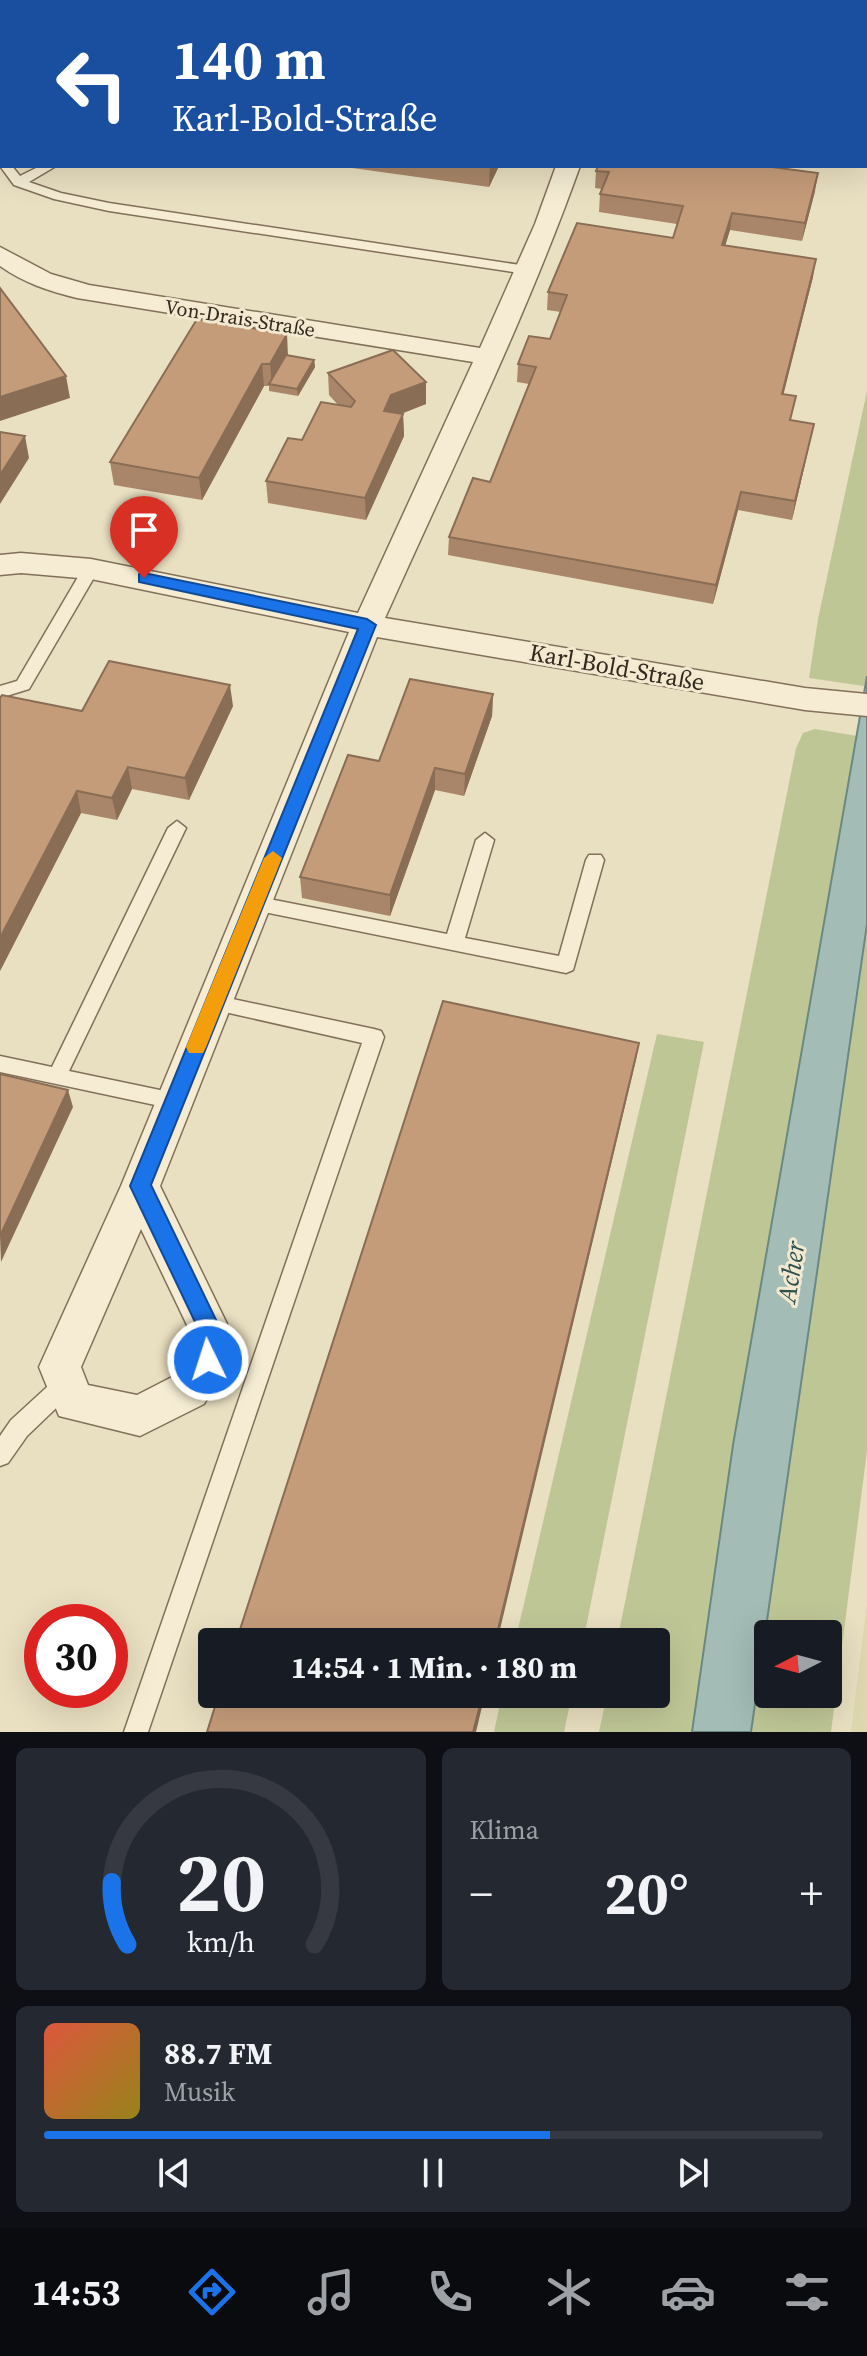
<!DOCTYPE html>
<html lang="de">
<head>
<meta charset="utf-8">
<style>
	body { margin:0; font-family:"Source Serif 4",serif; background:#242831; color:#f1f3f6; height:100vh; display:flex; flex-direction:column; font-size:30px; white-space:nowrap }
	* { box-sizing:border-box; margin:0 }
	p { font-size:26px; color:#9ea1a6 }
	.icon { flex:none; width:44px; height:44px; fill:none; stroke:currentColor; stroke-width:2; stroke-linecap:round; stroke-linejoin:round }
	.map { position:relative; height:1732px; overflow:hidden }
	.panel { display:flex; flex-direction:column; gap:16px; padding:16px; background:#0d0f14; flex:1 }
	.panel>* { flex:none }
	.guide { position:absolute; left:0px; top:0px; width:868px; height:168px; box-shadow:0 8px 32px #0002; background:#1a4fa0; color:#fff; overflow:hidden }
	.needle { width:52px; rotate:264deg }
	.tools { position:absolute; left:754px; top:1620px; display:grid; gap:16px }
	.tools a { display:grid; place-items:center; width:88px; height:88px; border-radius:8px; background:#171b24; box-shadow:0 8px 32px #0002; font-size:40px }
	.speed { position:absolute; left:24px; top:1604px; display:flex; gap:16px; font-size:40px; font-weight:700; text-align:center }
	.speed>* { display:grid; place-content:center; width:104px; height:104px; border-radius:50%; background:#171b24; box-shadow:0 8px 32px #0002; line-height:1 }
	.speed .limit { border:12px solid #d22; background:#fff; color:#111 }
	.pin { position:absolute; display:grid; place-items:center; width:68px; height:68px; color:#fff; margin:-82px -34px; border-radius:50% 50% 50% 0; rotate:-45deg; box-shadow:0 0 8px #0007 }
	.pin .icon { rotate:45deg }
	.me { position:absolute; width:88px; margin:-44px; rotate:356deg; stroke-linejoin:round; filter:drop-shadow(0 0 6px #0008) }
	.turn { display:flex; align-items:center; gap:28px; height:168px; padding:0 40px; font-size:36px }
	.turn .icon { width:104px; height:104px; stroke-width:2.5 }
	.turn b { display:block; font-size:56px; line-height:68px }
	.big { font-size:60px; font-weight:700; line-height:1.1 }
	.panel .tile { flex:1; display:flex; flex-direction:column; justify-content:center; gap:12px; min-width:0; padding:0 28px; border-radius:12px; background:#242831 }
	.panel .dial { align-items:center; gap:0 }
	.dial svg { height:208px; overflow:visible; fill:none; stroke:#363941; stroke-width:7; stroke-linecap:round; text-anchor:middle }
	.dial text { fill:#f1f3f6; stroke:none }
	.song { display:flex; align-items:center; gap:24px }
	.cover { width:96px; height:96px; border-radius:12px; background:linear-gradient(135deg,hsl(10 70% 55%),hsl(50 70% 35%)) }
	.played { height:8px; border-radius:4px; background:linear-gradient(90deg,#1a73e8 65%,#363941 65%) }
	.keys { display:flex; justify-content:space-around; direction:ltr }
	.heat { display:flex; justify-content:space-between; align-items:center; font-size:44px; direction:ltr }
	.panel .tiles { flex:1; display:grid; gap:16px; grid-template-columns:1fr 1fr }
	.tile:last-child { grid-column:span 2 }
	.trip { position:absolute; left:198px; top:1628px; width:472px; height:80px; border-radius:8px; background:#171b24; box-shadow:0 8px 32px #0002; font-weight:700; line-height:80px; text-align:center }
	.tab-bar { display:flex; height:128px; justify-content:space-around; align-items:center; background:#090b0e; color:#9ea1a6 }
	.tab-bar .icon { width:56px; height:56px }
	.tab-bar .active { color:#1a73e8 }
	.tab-bar b { font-size:36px; color:#f1f3f6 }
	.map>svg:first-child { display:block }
	.farmland { fill:#ded8af }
	.green { fill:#bfc696; fill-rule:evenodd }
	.water { fill:#a3bcb6; stroke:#6b8983; stroke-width:2 }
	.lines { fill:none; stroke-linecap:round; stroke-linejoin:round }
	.lane-casing { stroke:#81705a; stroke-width:3 }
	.street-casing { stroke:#81705a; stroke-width:3 }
	.lane { fill:#f5ecd3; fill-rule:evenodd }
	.street { fill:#f5ecd3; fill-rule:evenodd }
	.wall { fill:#a98669 }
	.shaded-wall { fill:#8a6d55 }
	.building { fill:#c59c7a; stroke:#8a6d55; stroke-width:2 }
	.route { fill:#1a73e8; stroke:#114b97; stroke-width:2 }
	.slow { fill:#f59e0b }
	.labels { text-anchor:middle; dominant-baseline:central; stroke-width:6; stroke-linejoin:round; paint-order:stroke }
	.far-street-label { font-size:20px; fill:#32281d; stroke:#f2e9d0 }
	.street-label { font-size:24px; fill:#32281d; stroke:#f2e9d0 }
	.water-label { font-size:26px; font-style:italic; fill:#2e5150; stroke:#f2e9d0 }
</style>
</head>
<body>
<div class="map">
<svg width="867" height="1732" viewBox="0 0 867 1732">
	<rect width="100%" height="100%" fill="#e9dfc1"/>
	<path class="farmland" d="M867 1603V1732H851Z"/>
	<path class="green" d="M867 391V676L864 686 809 678 818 619Z
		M815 729 857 736 733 1445 692 1732H599L607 1694H656V1642H617L796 748 803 733Z
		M867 928V1451L831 1732H751ZM768 1634H828V1694H768Z
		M657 1034 704 1042 583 1642H515Z
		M502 1694H572L564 1732H494Z"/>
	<path class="water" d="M867 676V924L751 1732H692L733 1445Z"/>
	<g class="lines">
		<defs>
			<path id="lane" d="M370 0H382L383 2H371Z
				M2 78V86L0 87V79Z
				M2 163V166H12L20 176 40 166H56L29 182 61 193 109 203 527 266 534 270 527 274 109 211 54 199 14 185 0 166Z
				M91 564 99 569 29 689 0 698V686L17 681 85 565Z
				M177 821 186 828 69 1071 174 1093 181 1095 184 1101 181 1107 174 1109 0 1072V1056L52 1067 168 828Z
				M485 833 494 840 465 938 559 956 586 860 589 855H601L604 860 573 970 566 973 254 910 248 908 245 903 248 898 254 896 447 934 476 840Z
				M214 995 374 1029 381 1031 384 1037 148 1732H124L362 1043 207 1008 204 1003 207 998Z
				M67 1373 75 1376 78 1383 75 1390 27 1436 8 1463 0 1466V1436L11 1420 59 1376Z"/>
			<path id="street" d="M560 0H582L583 2H561Z
				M556 166H580C525 320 452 468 385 618L805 688 867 694V716L805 710 377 637 160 1186 227 1324 229 1360 204 1404 140 1436 59 1416 39 1367 121 1186 349 632 91 579 21 573 0 575V555L21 553 91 559 358 613 473 362 77 298C49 291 24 283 0 266V247L51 274 89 285 480 348 535 224ZM141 1229 187 1325V1356L174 1376 137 1395 88 1385 81 1367Z"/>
		</defs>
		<use href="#lane" class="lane-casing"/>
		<use href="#street" class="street-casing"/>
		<use href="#lane" class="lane"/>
		<use href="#street" class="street"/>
	</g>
	<path class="wall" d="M676 0H781L780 2H675Z
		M338 166H499L489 187Z
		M596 171 815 191 802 241 730 230 725 245 813 277 783 394 791 420 810 442 792 520 738 510 713 604 448 555 449 537 490 482 529 384 517 382 518 364 550 339 561 312 547 310 548 292 673 238 677 224 599 212 600 194 602 189 595 188Z
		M197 319 288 355 314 360 315 367 298 396 269 391V386H264L202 500 114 485 110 462Z
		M328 373 426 382V404L401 414H403L404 436 366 520 268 503 266 481 302 440 338 405 329 395Z
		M493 694 492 716 464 796 435 790 390 916 302 898 300 877Z
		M233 706 189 800 132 789 117 820 81 813 0 971 82 711Z"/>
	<path class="shaded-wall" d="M0 53H2V71L0 72Z
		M490 166H499L489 187Z
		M818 173 815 191 802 241 805 223Z
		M732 213 730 230 720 263 722 245Z
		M816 259 813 277 779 412 782 394Z
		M287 334 288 356 272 386 270 364Z
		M314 360 315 367 298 396 297 389Z
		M262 364 264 386 202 500 199 478Z
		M66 376 70 398 0 421V397Z
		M426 382V404L392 417 384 411 391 395Z
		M403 414 404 436 366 520 365 498Z
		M814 424 810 442 792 520 795 501Z
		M25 436 29 458 0 504V475Z
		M741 492 738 510 713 604 716 585Z
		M230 685 233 706 189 800 185 778Z
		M493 694 492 716 464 796 465 774Z
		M128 767 132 789 117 820 112 798Z
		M435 768V790L390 916V895Z
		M77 791 81 813 0 971V938Z
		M639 1043 636 1060 497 1642H495Z
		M68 1090 73 1107 1 1262 0 1236Z
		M483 1694H485L476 1732H473Z"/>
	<path class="building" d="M0 0H319L324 2H2V53H0Z
		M702 0H776L775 2H718Z
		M598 166H764L818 173 805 223 732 213 722 245 816 259 782 394 796 396 790 420 814 424 795 501 741 492 716 585 449 537 473 478 490 482 536 367 518 364 529 336 550 339 567 295 548 292 577 223 673 238 683 206 600 194 609 172 596 171Z
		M0 288 66 376 0 397Z
		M197 319 287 334 270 364H262L199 478 110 462Z
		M393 350 426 382 391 395 384 411 403 414 365 498 266 481 288 438 302 440 321 402 351 407 355 401 328 373Z
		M286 355 314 360 297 389 269 384Z
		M0 432 25 436 0 475Z
		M109 661 230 685 185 778 128 767 112 798 77 791 0 938V698L2 695 82 711Z
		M410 679 493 694 465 774 435 768 390 895 300 877 348 755 379 761Z
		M443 1001 639 1043 495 1642H236Z
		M0 1074 68 1090 0 1236Z
		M219 1694H483L473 1732H207Z"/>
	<path class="route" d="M144 573 367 619 376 625 151 1185 218 1324 219 1360 216 1367 208 1370 200 1367 197 1360 196 1324 130 1186 358 629 139 582V574Z"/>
	<path class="slow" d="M273 851 282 858 206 1047 203 1053H189L186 1047 264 858Z"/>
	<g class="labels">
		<g class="far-street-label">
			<text transform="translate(240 318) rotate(9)">Von-Drais-Straße</text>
		</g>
		<g class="street-label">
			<text transform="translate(617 667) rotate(10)">Karl-Bold-Straße</text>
		</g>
		<g class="water-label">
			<text transform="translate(791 1272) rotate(-81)">Acher</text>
		</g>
	</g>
</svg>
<div class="tools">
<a><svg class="needle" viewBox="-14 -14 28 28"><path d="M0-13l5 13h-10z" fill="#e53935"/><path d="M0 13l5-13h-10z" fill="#9ea1a6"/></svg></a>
</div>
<div class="speed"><div class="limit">30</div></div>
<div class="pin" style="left:144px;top:578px;background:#d93025"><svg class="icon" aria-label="arrive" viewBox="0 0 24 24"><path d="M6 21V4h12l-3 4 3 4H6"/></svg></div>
<svg class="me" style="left:208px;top:1360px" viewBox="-20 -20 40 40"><circle r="17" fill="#1a73e8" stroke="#fff" stroke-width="3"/><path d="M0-11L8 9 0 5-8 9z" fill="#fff"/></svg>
<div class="trip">14:54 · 1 Min. · 180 m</div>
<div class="guide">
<div class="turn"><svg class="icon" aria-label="left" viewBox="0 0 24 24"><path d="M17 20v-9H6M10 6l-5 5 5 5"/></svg><div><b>140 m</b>Karl-Bold-Straße</div></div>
</div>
</div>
<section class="panel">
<div class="tiles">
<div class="tile dial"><svg viewBox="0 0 100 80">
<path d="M14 69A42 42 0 1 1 86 69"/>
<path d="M14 69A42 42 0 0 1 8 45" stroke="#1a73e8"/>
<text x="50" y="56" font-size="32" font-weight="700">20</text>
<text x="50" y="72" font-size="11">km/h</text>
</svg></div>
<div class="tile"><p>Klima</p>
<div class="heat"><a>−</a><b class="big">20°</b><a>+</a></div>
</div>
<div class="tile">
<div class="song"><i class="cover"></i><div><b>88.7 FM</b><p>Musik</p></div></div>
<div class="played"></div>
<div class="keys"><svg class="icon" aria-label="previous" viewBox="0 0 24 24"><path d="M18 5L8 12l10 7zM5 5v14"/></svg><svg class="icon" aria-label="pause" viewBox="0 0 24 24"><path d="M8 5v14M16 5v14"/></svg><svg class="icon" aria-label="next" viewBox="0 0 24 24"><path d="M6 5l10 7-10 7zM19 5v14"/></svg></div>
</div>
</div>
</section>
<nav class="tab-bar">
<b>14:53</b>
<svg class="icon active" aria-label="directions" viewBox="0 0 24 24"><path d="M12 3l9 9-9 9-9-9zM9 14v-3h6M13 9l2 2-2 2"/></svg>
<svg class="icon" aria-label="music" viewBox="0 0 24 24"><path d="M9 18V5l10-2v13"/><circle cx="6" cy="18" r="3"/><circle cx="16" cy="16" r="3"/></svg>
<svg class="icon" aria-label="phone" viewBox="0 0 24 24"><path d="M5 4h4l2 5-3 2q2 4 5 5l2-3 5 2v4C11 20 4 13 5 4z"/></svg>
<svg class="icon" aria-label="climate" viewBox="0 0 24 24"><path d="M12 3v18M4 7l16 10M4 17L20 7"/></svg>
<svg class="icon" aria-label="car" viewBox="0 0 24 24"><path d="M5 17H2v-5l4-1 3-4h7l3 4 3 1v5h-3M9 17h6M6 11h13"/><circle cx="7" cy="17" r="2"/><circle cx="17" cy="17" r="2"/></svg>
<svg class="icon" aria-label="filters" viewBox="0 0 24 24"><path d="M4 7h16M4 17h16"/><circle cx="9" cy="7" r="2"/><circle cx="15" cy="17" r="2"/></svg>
</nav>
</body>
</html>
